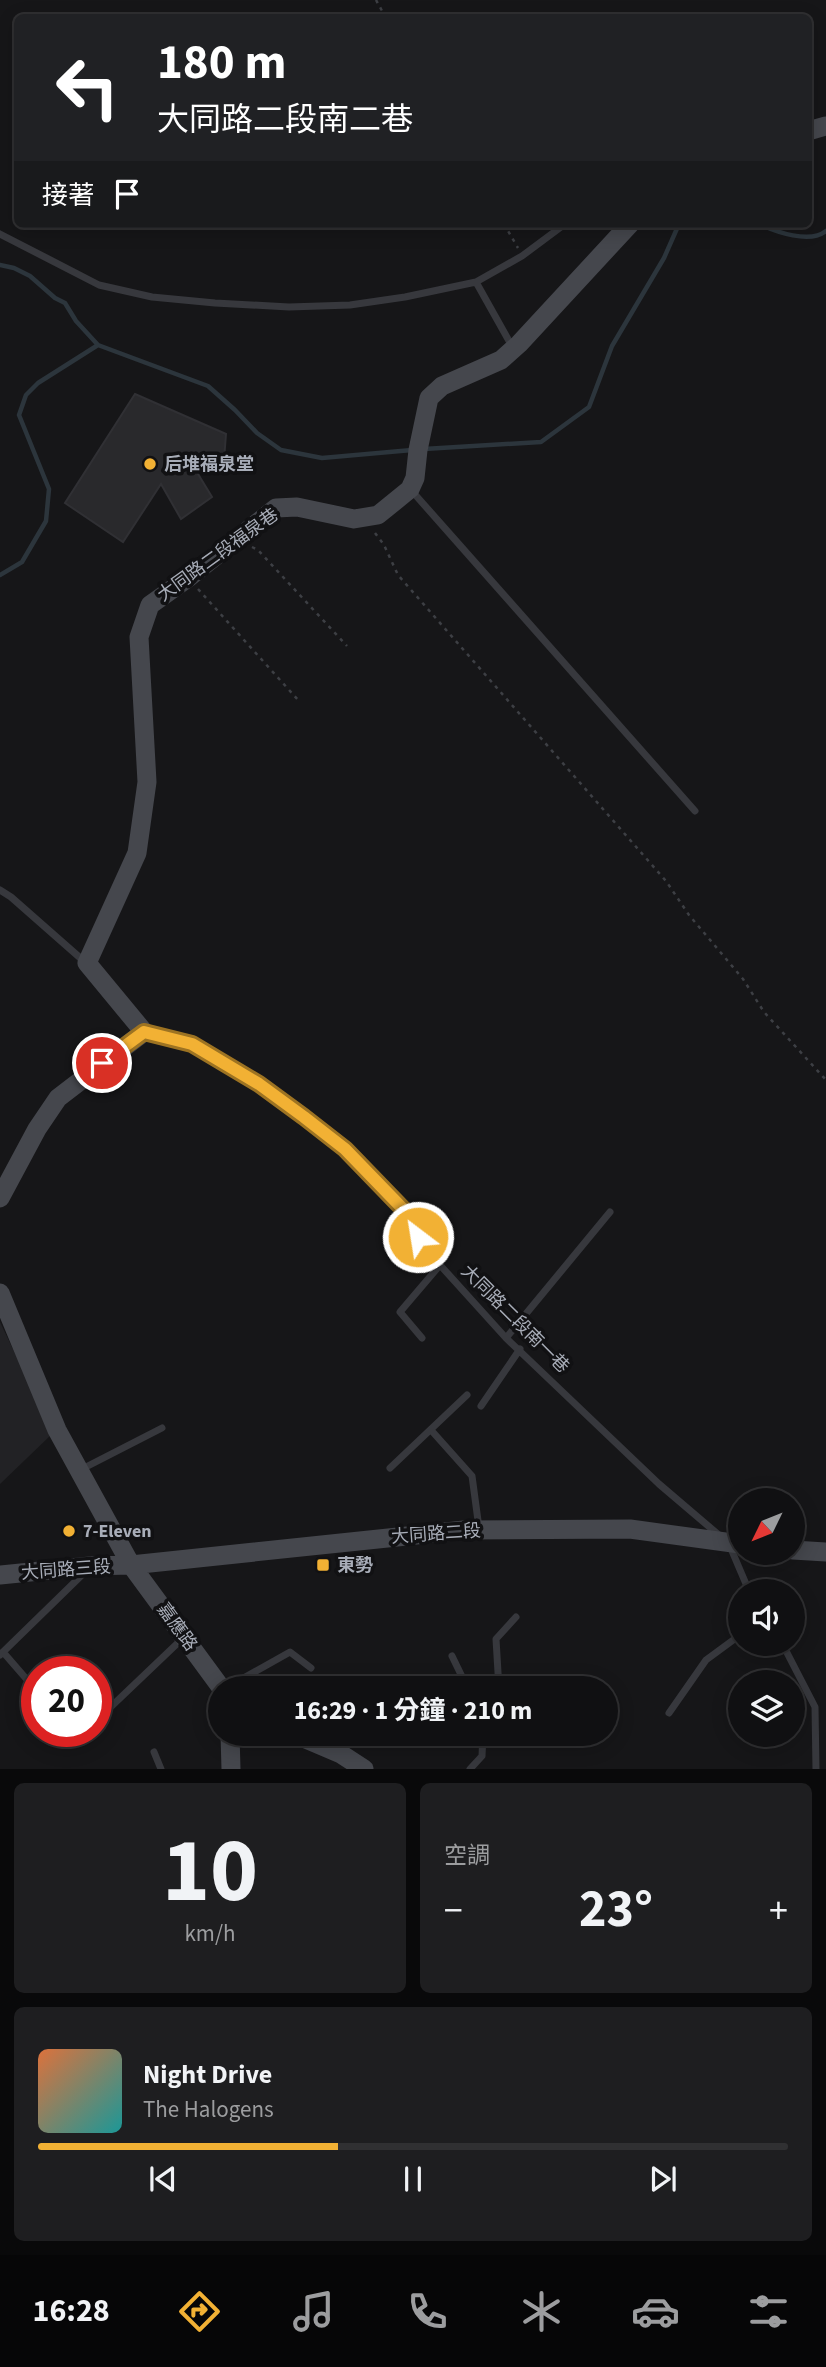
<!DOCTYPE html>
<html lang="zh-TW">
<head>
<meta charset="utf-8">
<style>
	body { margin:0; font-family:"Source Sans 3","Noto Sans TC",sans-serif; background:#1e1e20; color:#f1f3f6; height:100vh; display:flex; flex-direction:column; font-size:26px; white-space:nowrap }
	* { box-sizing:border-box; margin:0 }
	p { font-size:23px; color:#9c9d9f }
	.icon { flex:none; width:38px; height:38px; fill:none; stroke:currentColor; stroke-width:2; stroke-linecap:round; stroke-linejoin:round }
	.map { position:relative; height:1769px; overflow:hidden }
	.drawer { display:flex; flex-direction:column; gap:14px; padding:14px; background:#09090a; flex:1 }
	.drawer>* { flex:none }
	.guide { position:absolute; left:14px; top:14px; width:798px; height:214px; border-radius:10px; box-shadow:0 4px 18px #0003,0 0 0 2px #303032; background:#202124; color:#fff; overflow:hidden }
	.needle { width:46px; rotate:227deg }
	.buttons { position:absolute; left:728px; top:1488px; display:grid; gap:14px }
	.buttons a { display:grid; place-items:center; width:77px; height:77px; border-radius:50%; background:#101012; box-shadow:0 4px 18px #0003,0 0 0 2px #303032; font-size:35px }
	.speed { position:absolute; left:21px; top:1656px; display:flex; gap:14px; font-size:35px; font-weight:700; text-align:center }
	.speed>* { display:grid; place-content:center; width:91px; height:91px; border-radius:50%; background:#101012; box-shadow:0 4px 18px #0003,0 0 0 2px #303032; line-height:1 }
	.speed .limit { border:10px solid #d22; background:#fff; color:#111 }
	.pin { position:absolute; display:grid; place-items:center; width:60px; height:60px; color:#fff; margin:-30px; border:4px solid #fff; border-radius:50%; box-shadow:0 2px 7px #0007 }
	.me { position:absolute; width:77px; margin:-38px; rotate:329deg; stroke-linejoin:round; filter:drop-shadow(0 0 5px #0008) }
	.turn { display:flex; align-items:center; gap:24px; height:147px; padding:0 28px; font-size:32px }
	.turn .icon { width:91px; height:91px; stroke-width:2.5 }
	.turn b { display:block; font-size:49px; line-height:60px }
	.then { display:flex; align-items:center; height:66px; padding:0 28px; background:#0003; gap:14px; font-size:26px }
	.big { font-size:52px; font-weight:700; line-height:1.1 }
	.drawer .tile { flex:1; display:flex; flex-direction:column; justify-content:center; gap:10px; min-width:0; padding:0 24px; border-radius:10px; background:#1e1e20 }
	.drawer .dial { align-items:center; gap:0 }
	.dial b { font-size:91px; line-height:1 }
	.song { display:flex; align-items:center; gap:21px }
	.cover { width:84px; height:84px; border-radius:10px; background:linear-gradient(135deg,hsl(20 70% 55%),hsl(180 70% 35%)) }
	.played { height:7px; border-radius:4px; background:linear-gradient(90deg,#f2b134 40%,#303032 40%) }
	.keys { display:flex; justify-content:space-around; direction:ltr }
	.heat { display:flex; justify-content:space-between; align-items:center; font-size:38px; direction:ltr }
	.drawer .tiles { flex:1; display:grid; gap:14px; grid-template-columns:1fr 1fr }
	.tile:last-child { grid-column:span 2 }
	.trip { position:absolute; left:208px; top:1676px; width:410px; height:70px; border-radius:35px; background:#101012; box-shadow:0 4px 18px #0003,0 0 0 2px #303032; font-weight:700; line-height:70px; text-align:center }
	.dock { display:flex; height:112px; justify-content:space-around; align-items:center; background:#060607; color:#9c9d9f }
	.dock .icon { width:49px; height:49px }
	.dock .selected { color:#f2b134 }
	.dock b { font-size:32px; color:#f1f3f6 }
	.map>svg:first-child { display:block }
	.built { fill:#222225 }
	.lines { fill:none; stroke-linecap:round; stroke-linejoin:round }
	.stream { stroke:#2c353c; stroke-width:4.5 }
	.building { fill:#29292c; stroke:#303034; stroke-width:2 }
	.path { stroke:#3d3f44; stroke-width:2.5; stroke-dasharray:3.5 5; stroke-linecap:butt }
	.lane { stroke:#37383d; stroke-width:7 }
	.secondary { stroke:#45474d; stroke-width:19 }
	.route-casing { stroke:#9d7322; stroke-width:18 }
	.route { stroke:#f2b134; stroke-width:12 }
	.poi-dot { fill:#f2b134; stroke:#111113; stroke-width:2.5 }
	.labels { text-anchor:middle; dominant-baseline:central; stroke-width:7; stroke-linejoin:round; paint-order:stroke }
	.poi-label { font-size:18px; font-weight:bold; fill:#a8adb8; stroke:#111113; text-anchor:start }
	.street-label { font-size:18px; fill:#a8adb8; stroke:#111113 }
</style>
</head>
<body>
<div class="map">
<svg width="826" height="1769" viewBox="0 0 826 1769">
	<rect width="100%" height="100%" fill="#161618"/>
	<path class="built" d="M0 1322 53 1433 0 1484Z"/>
	<g class="lines">
		<path class="stream" d="M759 224C776 232 810 244 826 231
			M0 265 14 268 30 276 55 298 65 303 76 321 98 345 208 386 235 410 257 433 281 450 322 458 412 450
			M424 449 541 442 589 407 612 346 664 258 679 224
			M0 575 22 562 46 521 49 489 19 415 26 395 38 383 98 345"/>
	</g>
	<path class="building" d="M135 394 226 434 224 460 195 469 212 497 181 519 161 484 123 542 65 503Z"/>
	<g class="lines">
		<path class="path" d="M376 0 386 18
			M504 224 518 248
			M375 533 384 545 398 575 666 881 689 915 743 979 764 1012 826 1080
			M252 547 258 550 347 646
			M198 589 299 701"/>
		<path class="lane" d="M0 234 99 285 152 297 215 303 289 307 350 305 405 297 476 282 522 256 565 224
			M476 282 513 348
			M411 490 695 811
			M0 890 11 897 86 963
			M145 1032 192 1044 259 1084 345 1149 404 1210 418 1237 440 1265 506 1338 659 1484 720 1536
			M422 1338 400 1312 440 1265
			M506 1338 610 1212
			M481 1406 520 1349
			M431 1430 472 1476 479 1528
			M390 1468 467 1395
			M80 1470 162 1428
			M729 1544 749 1591
			M782 1643 815 1707 816 1769
			M3 1652 36 1690
			M0 1655 85 1572
			M452 1656 468 1689
			M224 1689 290 1652 311 1668
			M499 1689 496 1639 516 1617
			M669 1713 706 1660 740 1635
			M96 1721 182 1639
			M154 1752 161 1769
			M470 1769 482 1756 483 1734"/>
		<path class="secondary" d="M808 131 826 126
			M0 1198 37 1129 58 1098 144 1032 87 963 137 853 147 782 139 637 150 605 188 578 276 508 297 507 354 519 378 515 410 489 415 478 418 450 429 398 442 386 501 360 519 344 630 224
			M0 1293 57 1430 131 1565 222 1689
			M793 1550 826 1552
			M0 1575 90 1566 131 1565 464 1530 630 1529 740 1544
			M230 1734 231 1769
			M294 1734 341 1754 364 1769"/>
	</g>
	<g class="lines">
		<defs>
			<path id="route" d="M102 1063 144 1032 192 1044 259 1084 304 1117 345 1149 404 1210 418 1237"/>
		</defs>
		<use href="#route" class="route-casing"/>
		<use href="#route" class="route"/>
	</g>
	<g class="poi-dot">
		<circle cx="150" cy="464" r="7"/>
		<circle cx="69" cy="1531" r="7"/>
		<rect x="316" y="1558" width="14" height="14" rx="3.5"/>
	</g>
	<g class="labels">
		<g class="poi-label">
			<text x="164" y="464">后堆福泉堂</text>
			<text x="83" y="1531">7-Eleven</text>
			<text x="337" y="1565">東勢</text>
		</g>
		<g class="street-label">
			<text transform="translate(218 555) rotate(-36)">大同路二段福泉巷</text>
			<text transform="translate(515 1319) rotate(45)">大同路二段南一巷</text>
			<text transform="translate(436 1534) rotate(-4)">大同路二段</text>
			<text transform="translate(66 1570) rotate(-4)">大同路三段</text>
			<text transform="translate(177 1627) rotate(54)">嘉應路</text>
		</g>
	</g>
</svg>
<div class="buttons">
<a><svg class="needle" viewBox="-14 -14 28 28"><path d="M0-13l5 13h-10z" fill="#e53935"/><path d="M0 13l5-13h-10z" fill="#9c9d9f"/></svg></a>
<a><svg class="icon" aria-label="sound" viewBox="0 0 24 24"><path d="M4 9h4l5-4v14l-5-4H4zM17 9q2 3 0 6"/></svg></a>
<a><svg class="icon" aria-label="layers" viewBox="0 0 24 24"><path d="M12 4l9 5-9 5-9-5zM3 14l9 5 9-5"/></svg></a>
</div>
<div class="speed"><div class="limit">20</div></div>
<div class="pin" style="left:102px;top:1063px;background:#d93025"><svg class="icon" aria-label="arrive" viewBox="0 0 24 24"><path d="M6 21V4h12l-3 4 3 4H6"/></svg></div>
<svg class="me" style="left:418px;top:1237px" viewBox="-20 -20 40 40"><circle r="17" fill="#f2b134" stroke="#fff" stroke-width="3"/><path d="M0-11L8 9 0 5-8 9z" fill="#fff"/></svg>
<div class="trip">16:29 · 1 分鐘 · 210 m</div>
<div class="guide">
<div class="turn"><svg class="icon" aria-label="left" viewBox="0 0 24 24"><path d="M17 20v-9H6M10 6l-5 5 5 5"/></svg><div><b>180 m</b>大同路二段南二巷</div></div>
<div class="then">接著<svg class="icon" aria-label="arrive" viewBox="0 0 24 24"><path d="M6 21V4h12l-3 4 3 4H6"/></svg></div>
</div>
</div>
<section class="drawer">
<div class="tiles">
<div class="tile dial"><b>10</b><p>km/h</p></div>
<div class="tile"><p>空調</p>
<div class="heat"><a>−</a><b class="big">23°</b><a>+</a></div>
</div>
<div class="tile">
<div class="song"><i class="cover"></i><div><b>Night Drive</b><p>The Halogens</p></div></div>
<div class="played"></div>
<div class="keys"><svg class="icon" aria-label="previous" viewBox="0 0 24 24"><path d="M18 5L8 12l10 7zM5 5v14"/></svg><svg class="icon" aria-label="pause" viewBox="0 0 24 24"><path d="M8 5v14M16 5v14"/></svg><svg class="icon" aria-label="next" viewBox="0 0 24 24"><path d="M6 5l10 7-10 7zM19 5v14"/></svg></div>
</div>
</div>
</section>
<nav class="dock">
<b>16:28</b>
<svg class="icon selected" aria-label="directions" viewBox="0 0 24 24"><path d="M12 3l9 9-9 9-9-9zM9 14v-3h6M13 9l2 2-2 2"/></svg>
<svg class="icon" aria-label="music" viewBox="0 0 24 24"><path d="M9 18V5l10-2v13"/><circle cx="6" cy="18" r="3"/><circle cx="16" cy="16" r="3"/></svg>
<svg class="icon" aria-label="phone" viewBox="0 0 24 24"><path d="M5 4h4l2 5-3 2q2 4 5 5l2-3 5 2v4C11 20 4 13 5 4z"/></svg>
<svg class="icon" aria-label="climate" viewBox="0 0 24 24"><path d="M12 3v18M4 7l16 10M4 17L20 7"/></svg>
<svg class="icon" aria-label="car" viewBox="0 0 24 24"><path d="M5 17H2v-5l4-1 3-4h7l3 4 3 1v5h-3M9 17h6M6 11h13"/><circle cx="7" cy="17" r="2"/><circle cx="17" cy="17" r="2"/></svg>
<svg class="icon" aria-label="filters" viewBox="0 0 24 24"><path d="M4 7h16M4 17h16"/><circle cx="9" cy="7" r="2"/><circle cx="15" cy="17" r="2"/></svg>
</nav>
</body>
</html>
